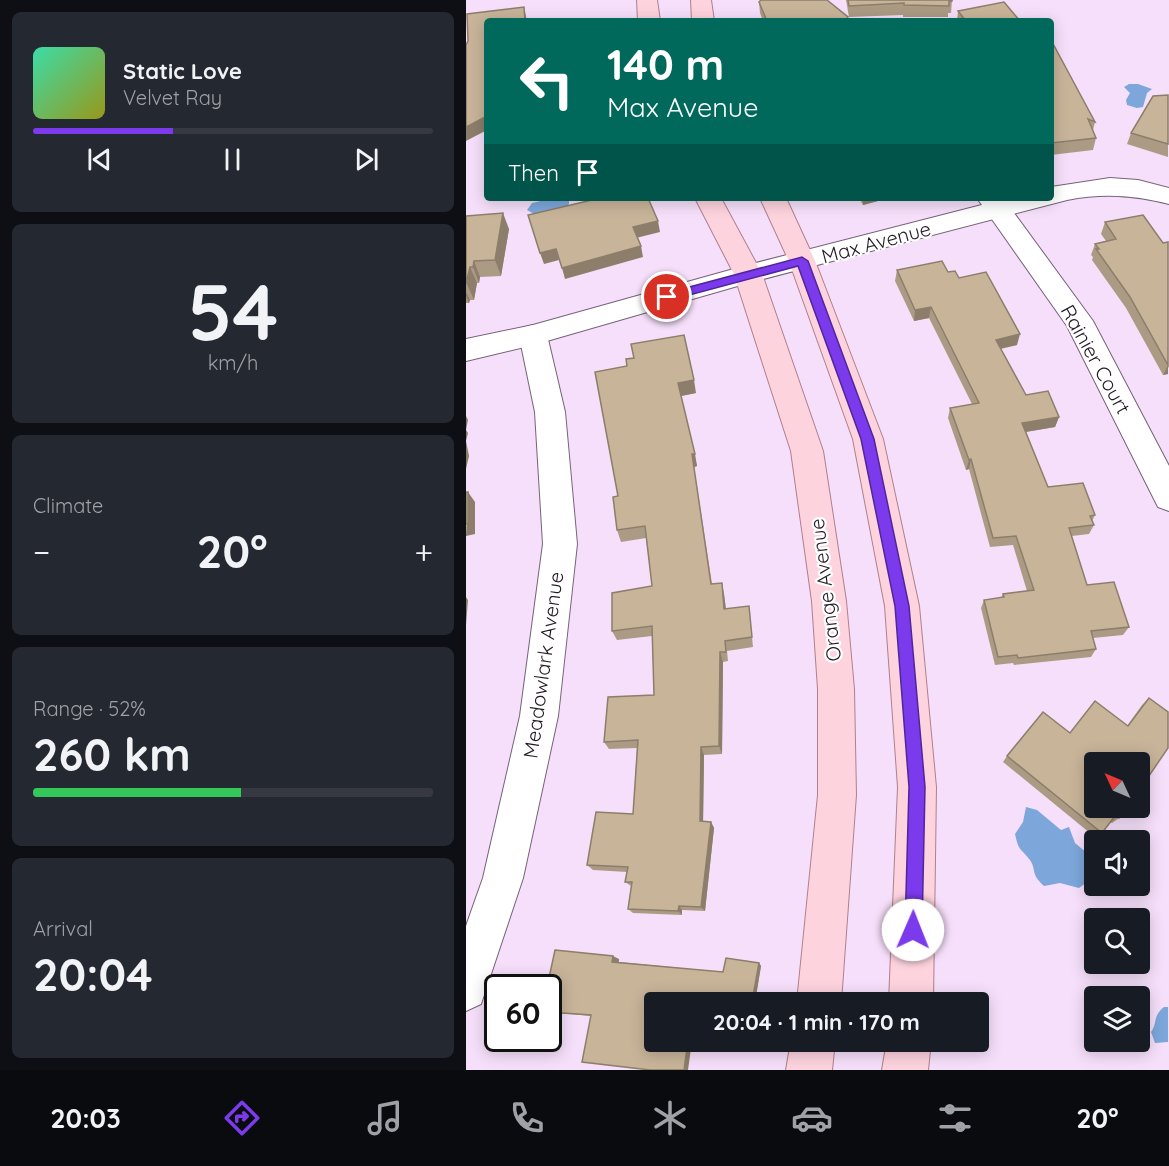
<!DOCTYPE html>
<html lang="en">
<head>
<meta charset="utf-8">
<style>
	body { margin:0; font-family:Quicksand,sans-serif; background:#242831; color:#f1f3f6; height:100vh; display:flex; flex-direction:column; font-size:22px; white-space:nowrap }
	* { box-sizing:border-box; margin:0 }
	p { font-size:20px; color:#9ea1a6 }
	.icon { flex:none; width:33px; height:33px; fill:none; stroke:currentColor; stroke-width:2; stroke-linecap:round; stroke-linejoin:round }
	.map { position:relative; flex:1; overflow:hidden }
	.drawer { display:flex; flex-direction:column; gap:12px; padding:12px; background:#0d0f14; width:466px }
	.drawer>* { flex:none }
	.banner { position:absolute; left:18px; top:18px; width:570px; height:183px; border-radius:6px; box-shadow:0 3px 15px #0003; background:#00695c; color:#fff; overflow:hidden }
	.needle { width:39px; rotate:314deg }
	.controls { position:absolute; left:618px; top:752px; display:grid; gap:12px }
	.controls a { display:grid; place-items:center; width:66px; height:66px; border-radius:6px; background:#171b24; box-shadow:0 3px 15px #0003; font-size:30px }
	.speed { position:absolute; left:18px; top:974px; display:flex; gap:12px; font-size:30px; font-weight:700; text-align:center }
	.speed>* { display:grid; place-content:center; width:78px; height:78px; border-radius:50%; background:#171b24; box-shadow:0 3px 15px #0003; line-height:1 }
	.speed .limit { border:3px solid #111; border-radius:9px; background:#fff; color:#111 }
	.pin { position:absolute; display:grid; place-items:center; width:51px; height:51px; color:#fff; margin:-26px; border:3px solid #fff; border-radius:50%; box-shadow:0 2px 6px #0007 }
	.me { position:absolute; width:66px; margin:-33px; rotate:1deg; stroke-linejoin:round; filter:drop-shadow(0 0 4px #0008) }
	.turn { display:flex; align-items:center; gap:21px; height:126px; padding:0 24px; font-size:27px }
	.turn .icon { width:78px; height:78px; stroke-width:2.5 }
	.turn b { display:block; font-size:42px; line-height:51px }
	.then { display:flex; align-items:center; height:57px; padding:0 24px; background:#0003; gap:12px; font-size:22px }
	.big { font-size:45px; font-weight:700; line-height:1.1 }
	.drawer .widget { flex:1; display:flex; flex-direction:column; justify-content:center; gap:9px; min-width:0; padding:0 21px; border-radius:9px; background:#242831 }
	.drawer .dial { align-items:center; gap:0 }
	.dial b { font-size:78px; line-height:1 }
	.song { display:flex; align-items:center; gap:18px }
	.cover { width:72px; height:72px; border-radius:9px; background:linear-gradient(135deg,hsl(160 70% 55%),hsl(60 70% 35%)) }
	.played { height:6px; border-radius:3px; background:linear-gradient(90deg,#7c3aed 35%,#363941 35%) }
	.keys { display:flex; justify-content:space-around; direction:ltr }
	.heat { display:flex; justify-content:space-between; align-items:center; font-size:33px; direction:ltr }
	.charge { height:9px; border-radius:4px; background:linear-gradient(90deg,#34c759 52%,#363941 0) }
	.trip { position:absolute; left:178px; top:992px; width:345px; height:60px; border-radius:6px; background:#171b24; box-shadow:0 3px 15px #0003; font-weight:700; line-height:60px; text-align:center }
	.dock { display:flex; height:96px; justify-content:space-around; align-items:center; background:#090b0e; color:#9ea1a6 }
	.dock .icon { width:42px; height:42px }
	.dock .current { color:#7c3aed }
	.dock b { font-size:27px; color:#f1f3f6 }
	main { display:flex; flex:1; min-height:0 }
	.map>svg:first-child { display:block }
	.water { fill:#7da7db }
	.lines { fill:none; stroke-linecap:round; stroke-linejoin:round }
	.minor-casing { stroke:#766279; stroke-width:2 }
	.tertiary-casing { stroke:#766279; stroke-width:2 }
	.primary-casing { stroke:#af7f8e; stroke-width:2 }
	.minor { fill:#fff; fill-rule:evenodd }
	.tertiary { fill:#fff; fill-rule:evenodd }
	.primary { fill:#fdd3de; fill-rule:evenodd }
	.wall { fill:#ac9b84 }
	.shaded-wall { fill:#8c7e6b }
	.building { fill:#c8b499; stroke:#8c7e6b; stroke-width:1.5 }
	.route { fill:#7c3aed; stroke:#51269a; stroke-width:1.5 }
	.labels { text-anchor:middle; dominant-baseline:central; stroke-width:4.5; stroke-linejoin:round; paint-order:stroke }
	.street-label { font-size:20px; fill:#221a23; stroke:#fff }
</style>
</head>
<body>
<main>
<section class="drawer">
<div class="widget">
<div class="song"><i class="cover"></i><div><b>Static Love</b><p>Velvet Ray</p></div></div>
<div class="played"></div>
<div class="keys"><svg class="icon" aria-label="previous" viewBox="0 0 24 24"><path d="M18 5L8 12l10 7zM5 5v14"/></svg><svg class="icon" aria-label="pause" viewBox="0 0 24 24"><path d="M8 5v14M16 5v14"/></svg><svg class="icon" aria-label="next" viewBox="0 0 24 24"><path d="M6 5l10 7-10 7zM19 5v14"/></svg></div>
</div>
<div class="widget dial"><b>54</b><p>km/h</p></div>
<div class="widget"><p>Climate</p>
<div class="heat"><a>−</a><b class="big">20°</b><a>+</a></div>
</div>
<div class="widget"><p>Range · 52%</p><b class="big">260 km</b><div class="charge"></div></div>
<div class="widget"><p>Arrival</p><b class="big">20:04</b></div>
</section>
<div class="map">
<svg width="703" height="1070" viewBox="0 0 703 1070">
	<rect width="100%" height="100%" fill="#f6dffa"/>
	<path class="water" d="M663 84H672L686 89 681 93 677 107 671 108 661 105 660 100 664 93 658 87Z
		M87 198H103V204L99 208 70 215 61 210 66 203Z
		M560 807 571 810 595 830 603 827 609 843 627 858 624 880 613 888 594 883 578 886C564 873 571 871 564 860 554 847 553 852 549 834L557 822Z
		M698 1007H702V1042L689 1043 685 1032C692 1022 686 1017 698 1007Z"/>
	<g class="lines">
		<defs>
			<path id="minor" d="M511 198H537L627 321 703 466V511L692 507 601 326Z
				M67 325 77 328 81 335 99 412 111 544 92 716 57 878 15 1004 0 1011V926L17 878 54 716 77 544 69 412 53 335 57 328Z"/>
			<path id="tertiary" d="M644 178 672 180 703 188V204C667 195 637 193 601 200L282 283 67 345 0 361V339L67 325 282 265 543 198H585V187Z"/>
			<path id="primary" d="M171 0H191L194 21H172Z
				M225 0H245L248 21H226Z
				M229 198H255L296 274 357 451 380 601 388 689 390 795 375 1002H331L352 795V689L346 601 325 451 268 274Z
				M294 198H320L349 261 417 439 453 606 470 787 467 1002H423L432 787 419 606 387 439 323 261Z
				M325 1041H369L366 1070H320Z
				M421 1041H465L462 1070H416Z"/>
		</defs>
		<use href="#minor" class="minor-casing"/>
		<use href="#tertiary" class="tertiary-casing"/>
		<use href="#primary" class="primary-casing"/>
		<use href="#minor" class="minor"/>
		<use href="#tertiary" class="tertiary"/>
		<use href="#primary" class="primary"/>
	</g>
	<path class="wall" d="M380 0H486L485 13H482V17H437V15L383 17Z
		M293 2 382 21H297L294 13Z
		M492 11 554 21H491Z
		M585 40 629 122 627 130 630 138 627 150 585 155Z
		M702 95V157L661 144 665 133Z
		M393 198H423L397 205Z
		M0 216 43 229 35 276 14 277 13 283H11L8 300H4L3 303H0Z
		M639 222 697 243 702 242V374L697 375 660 308 626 260 627 257 625 255 629 244 640 241 635 234Z
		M431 270 482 272 493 278 551 345 535 349 560 395 593 417 589 427 560 432 582 487 629 515 626 521 628 525 623 534 606 536 621 585 663 627 657 635 627 638 630 649 625 657 548 665 547 663 529 665 515 608 518 600 535 598 537 594 561 591 547 545 524 547 503 469 500 470 482 418 484 408 506 404 463 318 448 321 429 281Z
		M129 372 230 393 215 396 231 466 228 467 246 584 258 594 260 609 283 606 287 647 261 651 262 661 257 662 256 754 238 755 237 821 245 822 248 828 239 911 216 910V915L167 913 162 909 165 886 159 882 161 872 127 870 121 865 167 814 171 748 143 749 138 742 188 695 186 636 151 640 146 631 186 586 180 538 155 542 151 530 152 496Z
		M683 698 661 807 653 818 646 823 644 822 636 833 630 838 537 762 541 756 604 733 661 726 676 705Z
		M153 959V962L257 972 293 963 295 966 289 1002H245L232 1000V1002H189L125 1016 82 1012V987Z"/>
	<path class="shaded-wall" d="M58 7 61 21H59Z
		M21 116V130L0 141V127Z
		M397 198H423L397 205Z
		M37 213 43 229 35 276 29 260Z
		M192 221 194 232 170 238 167 227Z
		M175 246 177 257 99 279 96 268Z
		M90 249 93 260 78 264 74 253Z
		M8 261 14 277 13 283 7 267Z
		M4 267 11 283 8 300 1 284Z
		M0 292 4 300 3 303 0 296Z
		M465 307 463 318 448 321 449 310Z
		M554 334 551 345 527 350 530 340Z
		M702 365V374L697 375Z
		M228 380 230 393 215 396 212 383Z
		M0 416 2 420 0 430Z
		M593 417 589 427 553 433 556 423Z
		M0 430 2 433 0 441 3 456 0 469Z
		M226 454H229L231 466 228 467 248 595Z
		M505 459 503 469 500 470 503 460Z
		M2 492 9 502V534L0 536Z
		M256 583 258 594 261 619 258 609Z
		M0 597 2 600 0 625Z
		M254 652 257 662 256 754 253 746Z
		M235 747 238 755 237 827 234 821Z
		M245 822 248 828 239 911 235 907Z
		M213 906 216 910V915L212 911Z
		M147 956 153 959 152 965 146 962Z
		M293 963 295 966 289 1002H286Z
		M222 1041H226L222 1070H218Z"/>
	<path class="building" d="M295 0H361L382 17 379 21H301L293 2Z
		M382 0H486V1H483V6L438 5V3L383 6Z
		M538 2 554 21H500L492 11Z
		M58 7 59 21H21V116L0 127V45L2 41 1 14Z
		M585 40 629 122 622 119 630 138 585 143Z
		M702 95V144L665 133 687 96Z
		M125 198H182L192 221 167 227 175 246 96 268 90 249 74 253 62 215 126 200Z
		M37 213 29 260 8 261 7 267H4L0 284V216Z
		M677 215 697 243 702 242V365L664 297 630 249H633L629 244 650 239 639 222Z
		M476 261 482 272 489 271 493 278 520 272 554 334 530 340 560 395 582 391 593 417 556 423 582 487 617 483 629 515 624 516 628 525 603 528 621 585 648 582 663 627 625 631 630 649 552 658 551 655 532 657 518 600 538 597 537 594 568 590 550 536 527 538 505 459 503 460 484 408 513 403 465 307 449 310 431 270Z
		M218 335 228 380 212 383 229 454H226L245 584 256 583 258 609 283 606 286 637 259 641 260 652H254L253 746 235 747 234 821 245 822 235 907 213 906 212 911 162 909 166 882H159L162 867 121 865 130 812 167 814 172 740 138 742 142 697 188 695 186 626 146 631V593L186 586 179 526 151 530 147 497 152 496 129 372 161 366 160 359 168 358 165 344Z
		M0 492H2V524H0Z
		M683 698 702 712V748L674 789V762H628V807H661L653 818 649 816 636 833 541 756 577 712 604 733 629 701 662 726Z
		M89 950 147 956 146 962 257 972 260 958 293 963 286 1002H251L228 998V1002H189V1041H222L218 1070H184L116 1062 125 1015 82 1012V987H81Z"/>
	<path class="route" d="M336 257 342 261 408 439 443 606 459 787 456 930 453 936 447 939 441 936 439 930 443 787 429 606 395 439 332 266 201 301 196 297 201 293Z"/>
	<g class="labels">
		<g class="street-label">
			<text transform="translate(410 242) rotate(-15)">Max Avenue</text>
			<text transform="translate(630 359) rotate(61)">Rainier Court</text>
			<text transform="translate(359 590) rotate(-97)">Orange Avenue</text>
			<text transform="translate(77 665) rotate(-82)">Meadowlark Avenue</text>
		</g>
	</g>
</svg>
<div class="controls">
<a><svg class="needle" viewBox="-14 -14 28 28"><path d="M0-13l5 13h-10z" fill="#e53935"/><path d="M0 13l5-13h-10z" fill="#9ea1a6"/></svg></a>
<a><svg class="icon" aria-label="sound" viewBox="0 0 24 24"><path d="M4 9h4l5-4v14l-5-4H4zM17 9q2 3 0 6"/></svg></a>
<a><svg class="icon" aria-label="search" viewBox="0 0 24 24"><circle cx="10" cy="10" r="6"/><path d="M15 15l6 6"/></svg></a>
<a><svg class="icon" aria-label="layers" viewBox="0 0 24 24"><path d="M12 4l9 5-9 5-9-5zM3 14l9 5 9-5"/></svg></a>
</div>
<div class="speed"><div class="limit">60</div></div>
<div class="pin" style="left:201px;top:297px;background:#d93025"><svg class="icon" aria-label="arrive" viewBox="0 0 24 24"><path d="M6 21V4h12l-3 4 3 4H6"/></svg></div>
<svg class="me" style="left:447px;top:930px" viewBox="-20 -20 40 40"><circle r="19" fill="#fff"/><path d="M0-13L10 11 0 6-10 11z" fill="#7c3aed"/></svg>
<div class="trip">20:04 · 1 min · 170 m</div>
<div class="banner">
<div class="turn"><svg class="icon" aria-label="left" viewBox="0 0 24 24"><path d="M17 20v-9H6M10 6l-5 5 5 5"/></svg><div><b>140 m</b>Max Avenue</div></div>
<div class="then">Then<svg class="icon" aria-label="arrive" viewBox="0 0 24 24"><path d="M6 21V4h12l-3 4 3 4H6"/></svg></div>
</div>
</div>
</main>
<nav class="dock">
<b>20:03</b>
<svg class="icon current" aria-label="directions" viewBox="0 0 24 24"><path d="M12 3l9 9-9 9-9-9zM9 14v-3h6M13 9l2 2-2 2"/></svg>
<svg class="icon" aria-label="music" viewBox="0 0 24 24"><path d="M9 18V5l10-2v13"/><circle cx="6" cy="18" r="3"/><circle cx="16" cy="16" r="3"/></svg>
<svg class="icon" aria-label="phone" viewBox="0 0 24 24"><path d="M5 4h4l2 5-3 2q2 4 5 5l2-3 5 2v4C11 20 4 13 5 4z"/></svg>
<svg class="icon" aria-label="climate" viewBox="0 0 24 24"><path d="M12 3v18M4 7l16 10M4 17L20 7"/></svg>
<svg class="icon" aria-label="car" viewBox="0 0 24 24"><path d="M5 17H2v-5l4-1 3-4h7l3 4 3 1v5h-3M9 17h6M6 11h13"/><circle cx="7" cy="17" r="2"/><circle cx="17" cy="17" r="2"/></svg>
<svg class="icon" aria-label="filters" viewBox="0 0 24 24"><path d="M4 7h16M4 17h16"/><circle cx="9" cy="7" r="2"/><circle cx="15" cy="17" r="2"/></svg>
<b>20°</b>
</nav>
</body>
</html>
